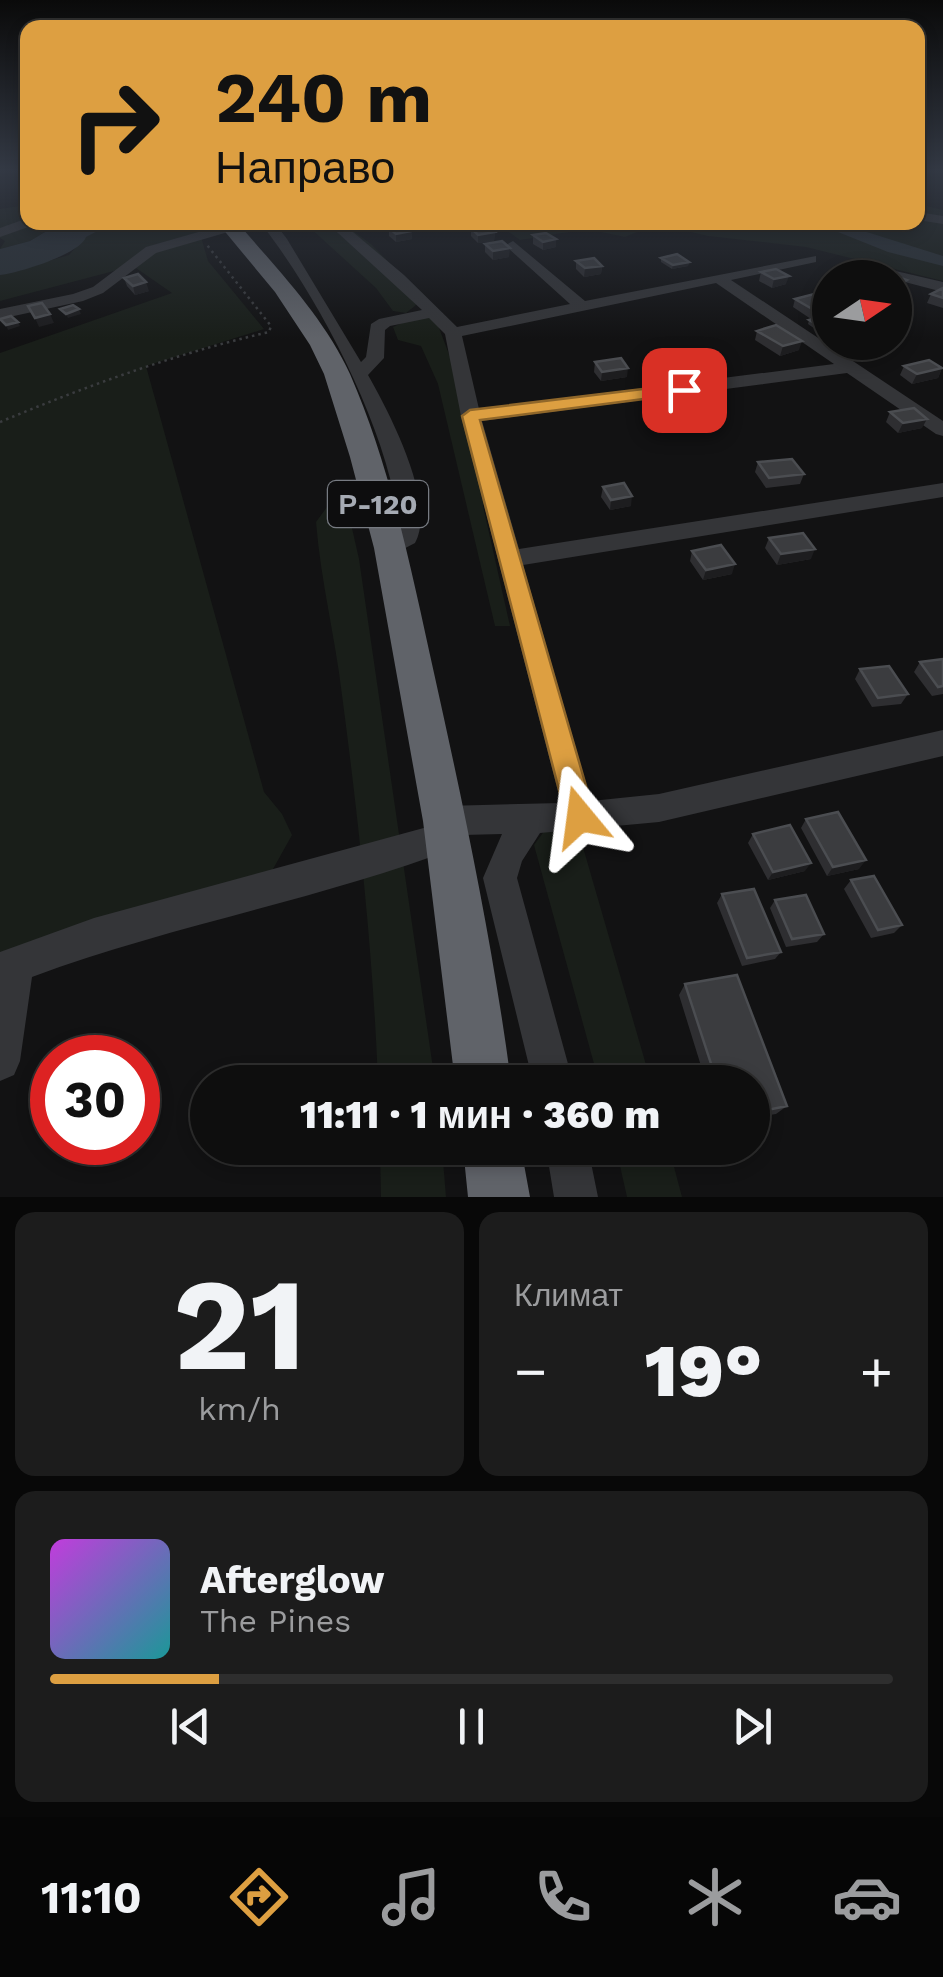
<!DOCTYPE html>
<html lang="ru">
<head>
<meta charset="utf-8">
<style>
	body { margin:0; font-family:"Work Sans",sans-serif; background:#1c1c1c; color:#f1f3f6; height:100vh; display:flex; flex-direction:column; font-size:38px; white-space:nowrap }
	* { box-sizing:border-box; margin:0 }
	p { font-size:32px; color:#9b9c9e }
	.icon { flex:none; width:55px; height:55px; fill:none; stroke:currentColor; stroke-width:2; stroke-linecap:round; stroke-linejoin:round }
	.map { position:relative; height:1197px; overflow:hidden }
	.details { display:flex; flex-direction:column; gap:15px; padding:15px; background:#080808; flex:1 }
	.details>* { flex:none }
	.banner { position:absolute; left:20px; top:20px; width:905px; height:210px; border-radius:20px; box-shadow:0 5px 15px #0003,0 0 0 2px #2e2e2e; background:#dd9f41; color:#111; overflow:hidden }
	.needle { width:65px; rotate:77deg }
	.fabs { position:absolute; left:812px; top:260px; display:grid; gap:20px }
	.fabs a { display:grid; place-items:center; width:100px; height:100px; border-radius:50%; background:#0e0e0e; box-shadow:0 5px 15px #0003,0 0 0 2px #2e2e2e; font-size:50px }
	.speed { position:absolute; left:30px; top:1035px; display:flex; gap:20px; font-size:50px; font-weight:700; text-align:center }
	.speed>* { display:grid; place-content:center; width:130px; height:130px; border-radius:50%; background:#0e0e0e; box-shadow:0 5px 15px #0003,0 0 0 2px #2e2e2e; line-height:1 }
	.speed .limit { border:15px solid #d22; background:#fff; color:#111 }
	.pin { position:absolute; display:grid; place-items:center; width:85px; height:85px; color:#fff; margin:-42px; border-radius:20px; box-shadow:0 5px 15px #0006 }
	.me { position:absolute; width:110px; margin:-55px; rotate:344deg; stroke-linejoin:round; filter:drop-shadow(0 0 8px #0008) }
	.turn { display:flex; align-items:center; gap:35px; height:210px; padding:0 30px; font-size:45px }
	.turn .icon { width:130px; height:130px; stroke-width:2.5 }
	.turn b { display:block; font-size:70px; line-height:85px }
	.big { font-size:75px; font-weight:800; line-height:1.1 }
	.details .widget { flex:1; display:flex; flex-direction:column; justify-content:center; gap:15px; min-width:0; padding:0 35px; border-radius:20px; background:#1c1c1c }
	.details .dial { align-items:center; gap:0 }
	.dial b { font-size:130px; line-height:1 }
	.song { display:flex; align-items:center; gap:30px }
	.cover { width:120px; height:120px; border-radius:15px; background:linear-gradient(135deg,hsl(290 70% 55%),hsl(180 70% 35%)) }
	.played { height:10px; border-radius:5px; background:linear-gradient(90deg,#dd9f41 20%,#2e2e2e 20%) }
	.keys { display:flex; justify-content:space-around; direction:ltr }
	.heat { display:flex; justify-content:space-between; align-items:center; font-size:55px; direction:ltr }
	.details .tiles { flex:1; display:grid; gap:15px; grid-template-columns:1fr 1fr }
	.widget:last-child { grid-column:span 2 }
	.trip { position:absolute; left:190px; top:1065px; width:580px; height:100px; border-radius:50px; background:#0e0e0e; box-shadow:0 5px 15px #0003,0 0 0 2px #2e2e2e; font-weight:800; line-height:100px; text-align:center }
	.tab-bar { display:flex; height:160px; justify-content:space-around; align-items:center; background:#060606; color:#9b9c9e }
	.tab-bar .icon { width:70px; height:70px }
	.tab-bar .on { color:#dd9f41 }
	.tab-bar b { font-size:45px; color:#f1f3f6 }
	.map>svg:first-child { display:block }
	.green { fill:#191e19 }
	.water { fill:#2a3136 }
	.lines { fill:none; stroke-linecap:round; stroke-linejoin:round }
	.river { fill:#2a3136; fill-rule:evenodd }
	.path { stroke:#3a3c3f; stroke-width:2.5; stroke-dasharray:2.5 4; stroke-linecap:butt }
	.minor { fill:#343538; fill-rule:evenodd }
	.highway { fill:#606369; fill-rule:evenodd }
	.wall { fill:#2e2e31 }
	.shaded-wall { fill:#1d1d1f }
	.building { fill:#3b3c3f; stroke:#4b4d51; stroke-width:2.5 }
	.route { fill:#dd9f41; stroke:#90672a; stroke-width:2.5 }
	.labels { text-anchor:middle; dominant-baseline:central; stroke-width:10; stroke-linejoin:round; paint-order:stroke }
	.shield { fill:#0d0d0e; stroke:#777b82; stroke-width:2.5 }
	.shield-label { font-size:28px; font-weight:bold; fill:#a5aab3 }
</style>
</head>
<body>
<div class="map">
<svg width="943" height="1197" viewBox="0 0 943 1197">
	<rect width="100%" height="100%" fill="#121213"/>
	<path class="green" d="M27 200 28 222 60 223 30 241 0 249 5 241 0 238V209L20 206Z
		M918 204 943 210V281L806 247 708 236 656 224 625 237 587 229 520 240 496 223 918 222Z
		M113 223H197L208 261 264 329 146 366 264 792 282 814 292 835 268 878 0 959V353L172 293 133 266 0 301V275L69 255 85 237Z
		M310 223H342L371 244 415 289 416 305 406 313 393 311 376 288 308 226Z
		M419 315 436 320 474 420 483 459V506L510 626H495L438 384 421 346 398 340 393 327Z
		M327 507 349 515 359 559 435 1082H378C373 953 359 824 342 695 335 636 321 583 316 522Z
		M553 819 578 830 651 1082H599L534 845Z
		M380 1148H442L446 1197H381Z
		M616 1148H669L682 1197H627Z"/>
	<path class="water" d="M60 223H113L86 237C80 254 19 273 0 275V249L30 241Z"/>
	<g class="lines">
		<path class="river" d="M813 222H835L943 256V266L888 252Z"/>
		<path class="path" d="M0 422C89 385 175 354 269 332L271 326 207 245"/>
		<path class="minor" d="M918 212 943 216V224L918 220Z
			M28 218 34 225 0 237V228Z
			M260 222H274L287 239 361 362 366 357 371 324 379 319 422 310 326 222H341L404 275 457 327 570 304 508 248 506 245 513 241 585 301 816 256V262L731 280 943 421V436L936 434 847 373 482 421 519 549 943 483V497L523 565 591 801 659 794 943 730V756L659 822 540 833 522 861 517 878 573 1082H533L483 878 502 834 463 835 458 847C320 900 171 925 32 977L20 1061 14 1075 0 1081V952L94 918 431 826 429 821 434 811 445 806 561 803 461 416 445 334 429 318 390 326 385 330 384 358 368 375C389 412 437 503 415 543L390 556 378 548 396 534 399 522C386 426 320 299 260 222ZM716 283 834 364 479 409 462 336Z
			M230 223 237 227 235 230 156 253 103 293 83 301 0 319V309L73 294 93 287 146 247Z
			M887 269 943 282V292L882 276V270Z
			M546 1148H588L598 1197H554Z"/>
		<path class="highway" d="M217 222H237C277 269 324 317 350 374 391 468 412 573 434 673 464 808 493 945 511 1082H455L423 821 374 548 350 457 324 374 310 345 275 292Z
			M463 1148H521L530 1197H468Z"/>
	</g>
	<path class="wall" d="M389 228 411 231 412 239 396 242 389 236Z
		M471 228 495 232 494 241 478 243 471 236Z
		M533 235 556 239V247L543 250 533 244Z
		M485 244 509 257 493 260 485 252Z
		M661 258 689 262 688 266 672 269 661 262Z
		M576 261 602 266 601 274 584 277 576 269Z
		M761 272 786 284 772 288 759 281Z
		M124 278 149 291 135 295 127 286Z
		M943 288V308L927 303 931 294Z
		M795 299 830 315 823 316 830 321V328L818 331 808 324 809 320 811 319 793 307Z
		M757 331 799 350 780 356 755 340Z
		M595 362 627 377 601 381 594 372Z
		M904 366 942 368 938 378 912 384 900 375Z
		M890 412 922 428 898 433 886 422Z
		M758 462 804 474 800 484 766 488 755 472Z
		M603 487 631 506 610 510 601 497Z
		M769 538 811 559 777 565 765 548Z
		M692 551 732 574 703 580 690 561Z
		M943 659V694L932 696 914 672 920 662Z
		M860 669 908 694 901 704 872 707 855 679Z
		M806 819 859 869 827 876 801 828Z
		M753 834 805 871 768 880 748 843Z
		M851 880 902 925 894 933 871 938 844 889Z
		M722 894 781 952 775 959 742 966 717 903Z
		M775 900 824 934 817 942 786 947 770 908Z
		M685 984 787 1106 776 1114 752 1118V1082H706L679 995Z"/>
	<path class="shaded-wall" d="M411 231 412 239 396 242V234Z
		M495 232 494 241 478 243V235Z
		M556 239V247L543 250V242Z
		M510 248 509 257 493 260V251Z
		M689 262 688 266 672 269 673 265Z
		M602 266 601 274 584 277 585 268Z
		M789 276 786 284 772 288 774 279Z
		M907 280 904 289 896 294 899 285Z
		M146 282 149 291 135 295 133 286Z
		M830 307V315L811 319 814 310Z
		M79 309 81 314 68 318 66 314Z
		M50 314 54 323 39 327 35 318Z
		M18 322 20 326 8 330 6 325Z
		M830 324V328L818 331 819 326Z
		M802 341 799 350 780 356 783 346Z
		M628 368 627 377 601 381 602 372Z
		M942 368 938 378 912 384 917 374Z
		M927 419 922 428 898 433 903 423Z
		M632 496 631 506 610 510 611 500Z
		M815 549 811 559 777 565 781 554Z
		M735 564 732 574 703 580 706 570Z
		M866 860 859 869 827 876 833 867Z
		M811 863 805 871 768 880 773 872Z"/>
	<path class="building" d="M404 225 411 231 396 234 389 228Z
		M488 226 495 232 478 235 471 228Z
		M546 233 556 239 543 242 533 235Z
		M502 241 510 248 493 251 485 244Z
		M677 254 689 262 673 265 661 258Z
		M594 258 602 266 585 268 576 261Z
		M776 269 789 276 774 279 761 272Z
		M138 274 146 282 133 286 124 278Z
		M889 274 907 280 899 285 895 284V278H883Z
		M943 288V298L931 294Z
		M814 294 830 304V307L814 310 795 299Z
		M42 303 50 314 35 318 28 306Z
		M73 305 79 309 66 314 60 309Z
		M11 316 18 322 6 325 0 319Z
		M823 316 830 321V324L819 326 809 320Z
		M776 325 802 341 783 346 757 331Z
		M621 358 628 368 602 372 595 362Z
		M929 360 942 368 917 374 904 366Z
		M914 408 927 419 903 423 890 412Z
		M792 459 804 474 769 478 758 462Z
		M624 483 632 496 611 500 603 487Z
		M803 533 815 549 781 554 769 538Z
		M721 545 735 564 706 570 692 551Z
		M943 659V686L938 687 920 662Z
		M889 666 908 694 878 698 860 669Z
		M838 812 866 860 833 867 806 819Z
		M790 825 811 863 773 872 753 834Z
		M874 876 902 925 878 930 851 880Z
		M754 889 781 952 747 958 722 894Z
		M806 895 824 934 792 939 775 900Z
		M737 975 787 1106 752 1113V1082H717L685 984Z"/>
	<linearGradient id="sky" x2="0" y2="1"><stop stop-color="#0a0a0a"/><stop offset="0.5" stop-color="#333944"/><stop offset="1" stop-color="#333944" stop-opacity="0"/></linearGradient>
	<rect width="943" height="339" fill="url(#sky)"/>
	<path class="route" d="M684 384 692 390 690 393 480 420 595 817 590 826 580 830 570 826 566 817 462 416 470 410Z"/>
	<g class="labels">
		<rect class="shield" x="328" y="481" width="100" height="46" rx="8"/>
		<g class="shield-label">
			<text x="378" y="504">Р-120</text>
		</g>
	</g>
</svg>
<div class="fabs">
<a><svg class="needle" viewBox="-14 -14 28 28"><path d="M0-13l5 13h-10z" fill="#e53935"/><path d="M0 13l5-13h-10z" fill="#9b9c9e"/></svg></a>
</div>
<div class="speed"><div class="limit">30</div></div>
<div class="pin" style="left:684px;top:390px;background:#d93025"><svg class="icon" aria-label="arrive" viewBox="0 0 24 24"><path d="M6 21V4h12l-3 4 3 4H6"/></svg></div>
<svg class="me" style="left:580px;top:817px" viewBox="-20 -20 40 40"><path d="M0-17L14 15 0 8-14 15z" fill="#dd9f41" stroke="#fff" stroke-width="4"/></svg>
<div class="trip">11:11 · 1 мин · 360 m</div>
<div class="banner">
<div class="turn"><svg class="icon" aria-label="right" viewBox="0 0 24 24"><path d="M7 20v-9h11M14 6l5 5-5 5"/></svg><div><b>240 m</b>Направо</div></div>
</div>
</div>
<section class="details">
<div class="tiles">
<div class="widget dial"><b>21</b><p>km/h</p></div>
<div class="widget"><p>Климат</p>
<div class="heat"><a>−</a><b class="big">19°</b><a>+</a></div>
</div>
<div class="widget">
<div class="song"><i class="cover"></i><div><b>Afterglow</b><p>The Pines</p></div></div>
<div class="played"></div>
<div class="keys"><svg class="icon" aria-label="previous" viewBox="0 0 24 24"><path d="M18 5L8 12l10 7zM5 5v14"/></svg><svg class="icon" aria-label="pause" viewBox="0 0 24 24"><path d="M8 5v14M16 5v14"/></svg><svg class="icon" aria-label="next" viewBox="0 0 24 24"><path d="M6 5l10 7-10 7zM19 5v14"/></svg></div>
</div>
</div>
</section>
<nav class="tab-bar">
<b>11:10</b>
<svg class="icon on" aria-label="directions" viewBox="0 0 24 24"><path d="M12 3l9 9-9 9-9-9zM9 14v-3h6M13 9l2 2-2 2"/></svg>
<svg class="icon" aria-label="music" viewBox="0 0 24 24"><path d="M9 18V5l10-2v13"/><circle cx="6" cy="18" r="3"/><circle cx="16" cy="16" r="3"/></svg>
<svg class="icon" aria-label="phone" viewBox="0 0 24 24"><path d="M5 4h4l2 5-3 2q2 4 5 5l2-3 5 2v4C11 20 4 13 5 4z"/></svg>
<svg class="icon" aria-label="climate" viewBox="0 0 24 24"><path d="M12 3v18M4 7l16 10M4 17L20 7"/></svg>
<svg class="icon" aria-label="car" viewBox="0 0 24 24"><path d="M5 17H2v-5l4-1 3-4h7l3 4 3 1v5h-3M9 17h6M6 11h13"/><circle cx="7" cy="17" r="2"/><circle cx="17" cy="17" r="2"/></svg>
</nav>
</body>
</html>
